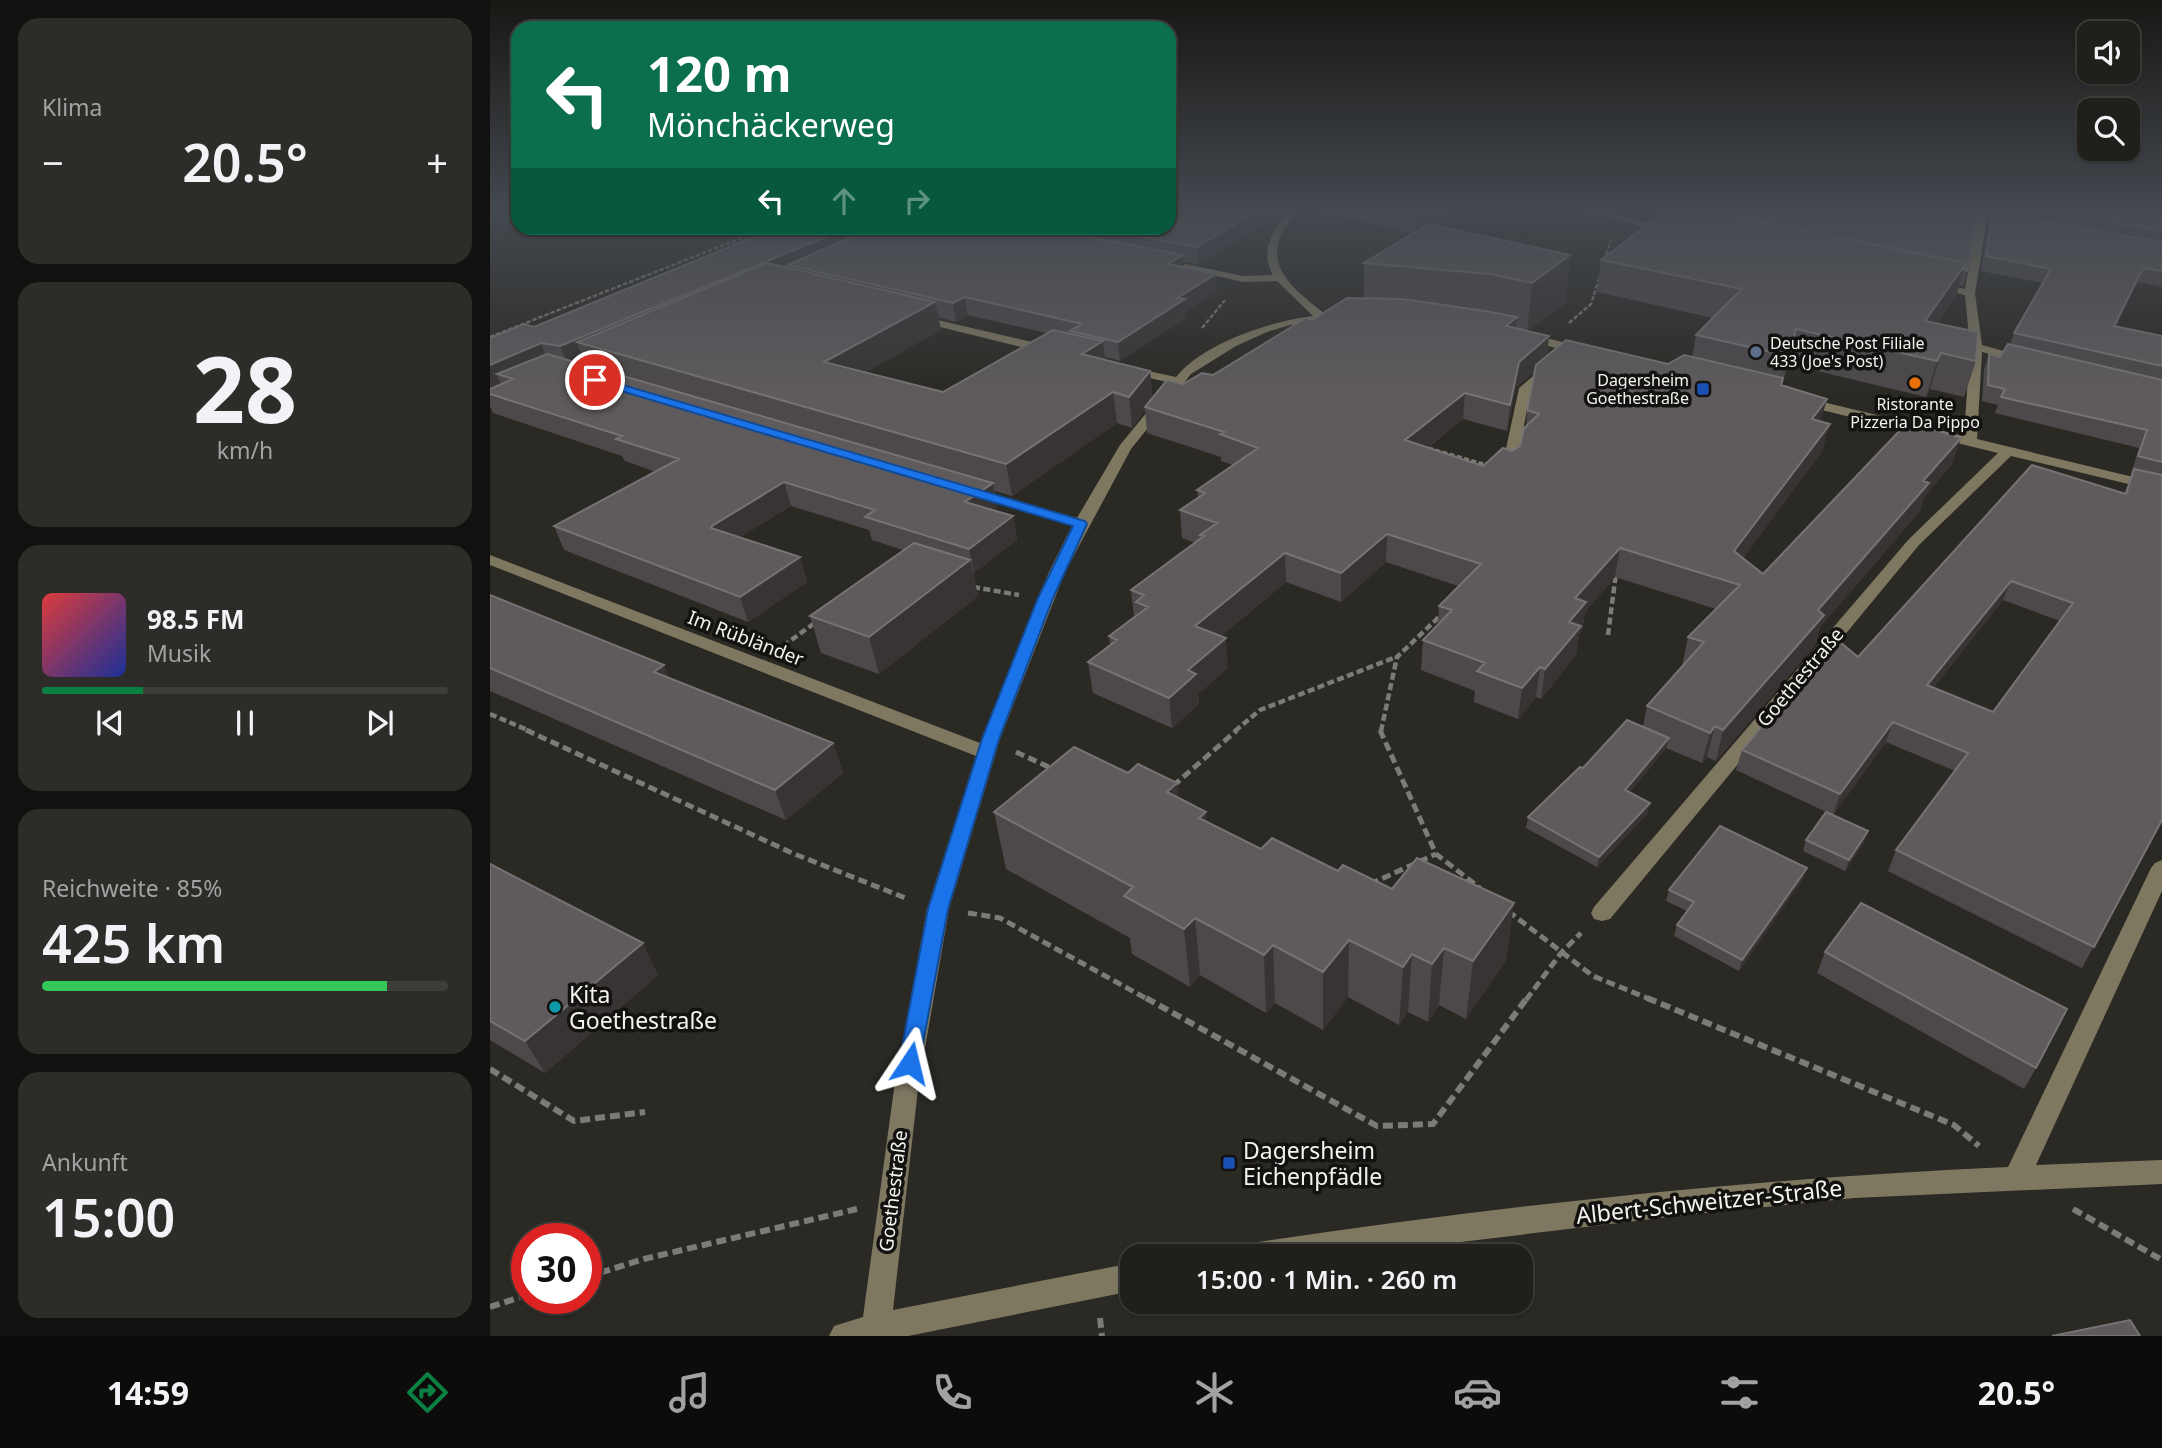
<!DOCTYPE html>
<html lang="de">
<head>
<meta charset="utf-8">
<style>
	body { margin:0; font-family:"Noto Sans",sans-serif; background:#2d2c28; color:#f1f3f6; height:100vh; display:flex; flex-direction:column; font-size:26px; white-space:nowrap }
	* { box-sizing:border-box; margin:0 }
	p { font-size:23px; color:#a2a2a3 }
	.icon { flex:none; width:38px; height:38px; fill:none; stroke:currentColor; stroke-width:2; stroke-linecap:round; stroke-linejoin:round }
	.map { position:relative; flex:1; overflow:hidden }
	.drawer { display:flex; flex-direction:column; gap:18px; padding:18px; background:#12110f; width:490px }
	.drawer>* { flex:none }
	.hud { position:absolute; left:21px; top:21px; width:665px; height:214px; border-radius:21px; box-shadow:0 2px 5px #0004,0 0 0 2px #3d3d3a; background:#0b6e4f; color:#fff; overflow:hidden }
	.fabs { position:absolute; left:1587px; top:21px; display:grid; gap:14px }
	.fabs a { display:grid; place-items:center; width:63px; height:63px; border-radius:14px; background:#201f1b; box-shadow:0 2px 5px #0004,0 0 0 2px #3d3d3a; font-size:35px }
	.speed { position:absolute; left:21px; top:1223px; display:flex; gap:14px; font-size:35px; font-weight:700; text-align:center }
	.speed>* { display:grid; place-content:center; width:91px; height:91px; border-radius:50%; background:#201f1b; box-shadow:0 2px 5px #0004,0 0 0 2px #3d3d3a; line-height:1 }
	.speed .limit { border:10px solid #d22; background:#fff; color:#111 }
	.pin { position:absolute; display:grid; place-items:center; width:60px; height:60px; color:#fff; margin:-30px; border:4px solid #fff; border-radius:50%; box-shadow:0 2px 7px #0007 }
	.me { position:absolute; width:77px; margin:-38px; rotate:10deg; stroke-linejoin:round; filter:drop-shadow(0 0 5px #0008) }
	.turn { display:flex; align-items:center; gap:24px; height:147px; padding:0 21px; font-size:32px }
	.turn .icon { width:91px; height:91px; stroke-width:2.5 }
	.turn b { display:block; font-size:49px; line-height:60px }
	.lanes { display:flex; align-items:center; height:66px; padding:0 21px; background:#0003; justify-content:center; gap:35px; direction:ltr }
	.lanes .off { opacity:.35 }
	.big { font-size:52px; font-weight:600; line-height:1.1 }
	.drawer .widget { flex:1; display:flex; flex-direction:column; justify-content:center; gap:10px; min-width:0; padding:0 24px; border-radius:21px; background:#2d2c28 }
	.drawer .dial { align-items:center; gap:0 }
	.dial b { font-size:91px; line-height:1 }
	.song { display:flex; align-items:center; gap:21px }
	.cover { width:84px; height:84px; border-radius:10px; background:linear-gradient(135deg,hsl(0 70% 55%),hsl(230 70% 35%)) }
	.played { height:7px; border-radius:4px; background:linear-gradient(90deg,#0b8043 25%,#3d3d3a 25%) }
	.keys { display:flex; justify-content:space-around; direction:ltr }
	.heat { display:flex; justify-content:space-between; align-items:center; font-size:38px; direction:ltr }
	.charge { height:10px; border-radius:5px; background:linear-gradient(90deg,#34c759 85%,#3d3d3a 0) }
	.trip { position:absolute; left:630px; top:1244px; width:413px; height:70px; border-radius:21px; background:#201f1b; box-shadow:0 2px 5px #0004,0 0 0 2px #3d3d3a; font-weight:600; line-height:70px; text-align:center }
	.tab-bar { display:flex; height:112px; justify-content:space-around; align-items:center; background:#0d0c0b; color:#a2a2a3 }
	.tab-bar .icon { width:49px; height:49px }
	.tab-bar .selected { color:#0b8043 }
	.tab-bar b { font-size:32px; color:#f1f3f6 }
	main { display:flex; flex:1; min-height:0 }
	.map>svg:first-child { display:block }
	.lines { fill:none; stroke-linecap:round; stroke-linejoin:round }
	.path-far4 { stroke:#7c7b76; stroke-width:2.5; stroke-dasharray:4.5 2; stroke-linecap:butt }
	.path-far3 { stroke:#7c7b76; stroke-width:3.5; stroke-dasharray:5 2.5; stroke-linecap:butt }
	.path-far2 { stroke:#7c7b76; stroke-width:4.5; stroke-dasharray:7 3.5; stroke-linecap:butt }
	.path-far1 { stroke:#7c7b76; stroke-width:5; stroke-dasharray:9 4.5; stroke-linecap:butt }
	.path { stroke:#7c7b76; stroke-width:6; stroke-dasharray:10 5; stroke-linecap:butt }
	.minor { fill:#7f7861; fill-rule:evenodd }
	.wall { fill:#4d494b; fill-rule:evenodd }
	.shaded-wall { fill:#383434 }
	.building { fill:#5f5b5d; stroke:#767374; stroke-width:2; fill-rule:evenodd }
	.route { fill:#1a73e8; stroke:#114b97; stroke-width:2 }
	.service-dot { fill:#5c6f8a; stroke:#131210; stroke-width:2.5 }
	.food-dot { fill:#e8710a; stroke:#131210; stroke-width:2.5 }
	.transit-dot { fill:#1a4fb4; stroke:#131210; stroke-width:2.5 }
	.culture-dot { fill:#0f9aa8; stroke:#131210; stroke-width:2.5 }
	.labels { text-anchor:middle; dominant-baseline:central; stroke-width:7; stroke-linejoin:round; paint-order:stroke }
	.far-poi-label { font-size:16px; fill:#f3f2ef; stroke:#131210; text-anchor:start }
	.street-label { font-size:19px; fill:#f3f2ef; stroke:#131210 }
	.near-poi-label { font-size:23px; fill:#f3f2ef; stroke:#131210; text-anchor:start }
	.near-street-label { font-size:23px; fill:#f3f2ef; stroke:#131210 }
</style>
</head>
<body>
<main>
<section class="drawer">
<div class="widget"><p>Klima</p>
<div class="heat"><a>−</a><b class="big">20.5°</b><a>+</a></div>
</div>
<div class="widget dial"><b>28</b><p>km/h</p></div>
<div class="widget">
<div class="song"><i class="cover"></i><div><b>98.5 FM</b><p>Musik</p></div></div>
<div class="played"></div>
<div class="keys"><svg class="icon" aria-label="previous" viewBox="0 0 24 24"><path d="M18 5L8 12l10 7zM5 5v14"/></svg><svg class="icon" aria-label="pause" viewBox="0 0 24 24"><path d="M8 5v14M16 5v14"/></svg><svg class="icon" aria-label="next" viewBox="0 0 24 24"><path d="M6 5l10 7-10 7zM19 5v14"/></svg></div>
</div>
<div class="widget"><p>Reichweite · 85%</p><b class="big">425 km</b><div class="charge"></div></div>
<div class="widget"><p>Ankunft</p><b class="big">15:00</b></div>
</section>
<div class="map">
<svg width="1672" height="1336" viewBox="0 0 1672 1336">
	<rect width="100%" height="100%" fill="#2b2924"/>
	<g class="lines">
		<path class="path-far4" d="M1114 261 1121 240
			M1079 323 1101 304 1110 276
			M712 328 735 300
			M0 337 277 228"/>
		<path class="path-far3" d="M938 448 993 464"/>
		<path class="path-far2" d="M483 587 529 595
			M1118 635 1126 573
			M293 646 326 622
			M0 714 40 731
			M745 731 770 710 906 657
			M891 731 907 657 951 615"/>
		<path class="path-far1" d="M36 730 302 853 418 899
			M890 730 946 854 990 888
			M526 752 563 769
			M683 786 747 730
			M880 884 946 854
			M1018 911 1103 976 1162 1000
			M478 913 510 918 659 1000
			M1036 1000 1071 953 1091 933"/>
		<path class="path" d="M656 998 887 1126 943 1124 1037 998
			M1157 998 1464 1125 1489 1146
			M0 1069 84 1121 155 1112
			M1583 1209 1672 1260
			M96 1277 154 1259 367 1209
			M0 1307 37 1295
			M610 1318 612 1336"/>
		<path class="minor" d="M800 208H809C803 217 795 226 791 236 775 271 812 295 835 314L848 313 854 316 848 319 800 325 777 332 746 346 701 374 641 449 575 572 510 739 459 909 428 1089 403 1310 642 1263V1291L418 1336H339L344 1326 373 1317 404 1089 437 909 486 756 0 565V555L490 743 559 572 582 526 479 495 477 492 484 488 587 518 630 445 681 383 630 371V365L686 377C713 343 781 321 823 316L787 281 753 282 666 262 671 259 753 276 783 275C768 249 785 229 800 208Z
			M1081 208H1099L1184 230 1179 233Z
			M1235 208H1245L1248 216 1237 237 1232 240 1227 237 1238 216Z
			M1489 208H1499L1485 293 1492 345 1542 359 1536 363 1492 352 1487 439 1672 484V492L1521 456 1429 545 1120 919 1112 921 1104 919 1101 913 1104 907 1419 539 1508 453 1307 404 1306 401 1312 397 1474 436 1480 347 1475 295 1441 286 1446 283 1475 289Z
			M426 315 563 347 565 350 559 354 422 320V316Z
			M1035 333 1097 348 1099 351 1093 355 1031 339V335Z
			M1060 362 1064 363V369L1041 389 1025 472 1018 476 1013 475 1011 472 1029 388Z
			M1672 860V891L1546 1165 1672 1160V1184L1364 1198 1196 1215 853 1256H754L758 1246 768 1242C1017 1205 1267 1178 1518 1167L1661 868 1665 863Z"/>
	</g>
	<path class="wall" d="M813 208H968L940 225 1080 255 1075 303 1038 331 1059 336 1057 356 1178 364 1202 357 1206 335 1223 318 1107 292 1111 260 1192 213 1237 208 1235 215 1246 217 1248 213 1246 208H1487L1477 271 1473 286 1469 285 1466 296 1447 323 1486 361 1474 397 1440 389 1436 397 1298 364 1292 386 1331 421 1333 450 1253 558 1273 574 1471 438 1462 464 1434 497 1430 511 1330 627 1325 645 1226 761 1217 757 1212 763 1176 748 1140 792 1158 813 1107 867 1036 828 1038 817 1093 768 1153 726 1157 706 1192 666 1198 637 1226 609 1125 577 1095 612 1092 631 1089 634 1086 655 1051 699 1046 697 1028 719 984 702 985 691 931 670 933 640 948 625 949 606 968 586 896 562 851 602 796 582 731 636 738 668 708 694 709 704 682 728 603 693 598 662 620 645 619 636 644 617 641 590 705 543 692 538 690 510 708 497 707 490 743 465 731 461V457L657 433 655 411 642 428 627 423 522 496 505 491 507 507 502 510 523 516 527 540 484 573 483 572 488 596 389 674 331 653 320 616 413 550 382 540 379 530 301 506 249 537 310 557 317 582 258 622 74 550 64 526 166 472 135 461 132 456 3 413 0 406V338L44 327 285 228H679L793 213 708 264 694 262V268L727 292 696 312V318L630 361 615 357V360L660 371 662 397 693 384 723 375 822 320 874 299V263L922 233ZM478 315 557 333 453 392 376 372 451 330 448 317 466 322ZM93 359 95 365 85 362ZM1045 371 1037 410 1036 427 1030 446 1022 451 993 466 938 448 973 419 1017 431 1026 387Z
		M1672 208V287L1647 282 1626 327 1672 336V820L1592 968 1398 871 1406 850 1465 771 1396 742 1343 815 1246 770 1252 750 1368 657 1634 494 1642 474H1641L1649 448 1505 413 1508 405 1492 401 1494 370 1499 354 1510 357 1520 344 1524 333 1553 283 1491 271 1498 227 1502 216H1500L1502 209ZM1513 600 1570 621 1503 712 1443 688Z
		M0 595 180 678 343 743 353 773 296 820 0 691Z
		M688 798 717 822 771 849 848 871 902 889 1024 903 1016 960 976 1019 949 1005 938 1022 918 1012 909 1025 858 997 833 1030 785 1003 776 1013 710 975 700 987 642 954 640 938 516 869 504 812Z
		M1378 831 1374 842 1355 871 1313 851 1316 840Z
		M0 864 168 975 55 1073 0 1040Z
		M1317 868 1313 879 1249 971 1184 936 1187 925 1197 911 1176 901 1179 890Z
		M1335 952 1546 1068 1534 1089 1327 973Z"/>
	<path class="shaded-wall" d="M773 208H797L793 213 708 264 707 247Z
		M941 208H968L924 234 925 217Z
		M358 228H401L298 265 299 271 87 342 93 359 78 365 70 346Z
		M693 255 694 273 678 264Z
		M1080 255 1075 303 1037 332 1042 283Z
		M1476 263 1466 296 1424 356 1435 321Z
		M1653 268 1647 282 1618 342 1624 326Z
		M726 274 727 292 696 312V318L630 361 628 342 687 298Z
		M475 297 478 315 466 322 463 303Z
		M445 302 451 330 342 391 334 362Z
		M1027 317 1025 341 1016 326Z
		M1306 329 1298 364 1291 391 1299 356Z
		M1059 336 1056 360 1026 387 1017 431 1020 405 1029 362Z
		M613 341 616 370 592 354Z
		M51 343 59 363 7 374 11 384 0 389V365Z
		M1451 353 1440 389 1436 397 1447 361Z
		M660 371 663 401 655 407V411L642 428 639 397Z
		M623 392 627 423 522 496 516 464Z
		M975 393 973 419 914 467 915 440Z
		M1337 399 1330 424 1322 419Z
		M1340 424 1333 450 1238 579 1244 551Z
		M1471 438 1462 464 1434 497 1430 511 1330 627 1325 645 1226 761 1233 730 1328 610 1433 481Z
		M294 482 301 506 230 550 221 528 222 526Z
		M503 483 507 507 480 526 475 502Z
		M523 516 527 540 484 573 479 549Z
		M897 534 896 562 851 602V573Z
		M1130 548 1125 577 1095 612 1092 631 1089 634 1086 655 1051 699 1055 669 1079 622 1085 598Z
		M795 553 796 582 708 655 705 626Z
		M310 557 317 582 258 622 250 597Z
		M480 560 488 596 389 674 379 637Z
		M1521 581 1513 600 1429 705 1437 685Z
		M736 638 738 668 708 694 709 704 682 728 679 698 698 670Z
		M174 665 186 694 164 672Z
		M1050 667 1046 697 1028 719 1032 688Z
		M1403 722 1396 742 1343 815 1350 794Z
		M1225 726 1217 757 1212 763 1220 733Z
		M1179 738 1176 748 1133 800 1135 790Z
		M343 743 353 773 296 820 285 790Z
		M687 783 693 839 677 792Z
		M1160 803 1158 813 1107 867 1109 857Z
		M716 812 721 868 709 818Z
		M1378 831 1374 842 1355 871 1359 860Z
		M1317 868 1313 879 1249 971 1252 960Z
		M1024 903 1016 960 976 1019 983 961Z
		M705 918 710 975 700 987 694 929Z
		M859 940 858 997 833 1030V972Z
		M153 943 168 975 55 1073 35 1041Z
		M783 945 785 1003 776 1013 774 955Z
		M954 948 949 1005 938 1022 942 964Z
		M922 954 918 1012 909 1025 913 967Z"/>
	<path class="building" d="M679 208H773L707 247 603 228H679Z
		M886 208H941L925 217Z
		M1197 208H1203L1476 263 1435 321 1488 332 1486 361 1451 353 1447 361 1306 329 1299 356 1206 335 1252 289 1111 260 1176 210 1192 213Z
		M1215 208H1235L1232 214 1213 210Z
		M1251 208H1482L1488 210 1477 271 1474 270 1476 263 1246 217Z
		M1539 208H1672V231Z
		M1503 213 1672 242V271L1653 268 1624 326 1672 336V366L1524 333 1561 269 1496 256Z
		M938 224 1080 255 1042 283 1000 274 874 263Z
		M285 228H358L70 346 51 343 0 365V338L34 324 44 327Z
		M382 228H554L693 255 678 264 726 274 687 298 695 299 628 342 580 331 592 324 475 297 463 303 298 265Z
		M277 263 445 302 334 362 453 392 563 330 613 341 592 354 660 371 639 397 623 392 516 464 87 342Z
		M857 298 912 299 995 311 1027 317 1016 326 1059 336 1029 362 1020 405 975 393 915 440 993 466 1013 448 1022 451 1030 446 1034 428 1049 414 1037 410 1046 365 1076 340 1178 364 1194 355 1293 378 1291 385 1337 399 1322 419 1340 424 1244 551 1273 574 1418 422 1471 438 1433 481 1439 483 1328 610 1334 615 1233 730 1225 726 1220 733 1157 706 1214 642 1198 637 1250 585 1130 548 1085 598 1096 602 1079 622 1091 626 1055 669 1050 667 1032 688 987 671 995 663 933 640 962 610 949 606 991 564 897 534 851 573 795 553 705 626 736 638 698 670 706 674 679 698 598 662 627 640 619 636 658 607 646 602 654 595 641 590 714 536 710 535 727 523 690 510 715 493 707 490 768 448 730 434 734 432 655 407 677 380 693 384 712 373 723 375 816 318 822 320Z
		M1518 344 1672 380V462L1648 456 1657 430 1511 397 1515 389 1498 385 1499 354 1510 357Z
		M57 354 503 483 475 502 523 516 479 549 375 517 385 510 294 482 222 526 221 528 310 557 250 597 64 526 189 459 126 439 132 436 0 394V389L23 379 7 374Z
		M1542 465 1636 494 1644 469 1672 475V820L1604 947 1406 850 1478 753 1403 722 1350 794 1252 750 1345 638 1368 657ZM1521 581 1583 603 1503 712 1437 685Z
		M424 543 480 560 379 637 320 616Z
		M0 595 174 665 164 672 343 743 285 790 0 668Z
		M1137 720 1179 738 1135 790 1160 803 1109 857 1038 817 1090 767 1093 768Z
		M584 747 638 773 648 764 687 783 677 792 716 812 709 818 771 849 782 838 848 871 853 865 902 889 927 858 1024 903 983 961 954 948 942 964 922 954 913 967 859 940 833 972 783 945 774 955 705 918 694 929 634 896 643 887 504 812Z
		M1336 812 1378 831 1359 860 1316 840Z
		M1230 826 1317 868 1252 960 1187 925 1204 902 1179 890Z
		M0 864 153 943 35 1041 0 1021Z
		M1371 903 1577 1009 1546 1068 1335 952Z
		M1640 1320 1650 1336H1562Z"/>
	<linearGradient id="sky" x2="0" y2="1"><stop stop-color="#181714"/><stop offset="0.53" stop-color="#444950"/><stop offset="1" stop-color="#444950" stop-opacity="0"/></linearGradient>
	<rect width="1672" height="395" fill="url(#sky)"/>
	<path class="route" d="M101 378H109L595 521 597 524 563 598 509 739 458 909 428 1070 420 1073 412 1070 409 1063 438 909 492 739 548 598 583 526 101 382Z"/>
	<circle class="service-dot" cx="1266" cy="352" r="7"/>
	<circle class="food-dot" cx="1425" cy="383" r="7"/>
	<g class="transit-dot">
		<rect x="1206" y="382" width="14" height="14" rx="3.5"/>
		<rect x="732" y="1156" width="14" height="14" rx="3.5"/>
	</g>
	<circle class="culture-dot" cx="65" cy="1007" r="7"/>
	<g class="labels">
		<g class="far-poi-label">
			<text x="1280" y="343">Deutsche Post Filiale<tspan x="1280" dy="18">433 (Joe's Post)</tspan></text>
			<text x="1199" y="380" text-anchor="end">Dagersheim<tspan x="1199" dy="18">Goethestraße</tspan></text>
			<text x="1425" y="404" text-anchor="middle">Ristorante<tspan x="1425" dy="18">Pizzeria Da Pippo</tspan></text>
		</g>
		<g class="street-label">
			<text transform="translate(256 638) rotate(21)">Im Rübländer</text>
			<text transform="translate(1310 677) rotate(-50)">Goethestraße</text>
			<text transform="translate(403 1191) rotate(-83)">Goethestraße</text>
		</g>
		<g class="near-poi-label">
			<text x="79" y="994">Kita<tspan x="79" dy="26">Goethestraße</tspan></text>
			<text x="753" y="1150">Dagersheim<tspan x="753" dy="26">Eichenpfädle</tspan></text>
		</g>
		<g class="near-street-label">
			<text transform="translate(1219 1201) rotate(-6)">Albert-Schweitzer-Straße</text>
		</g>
	</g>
</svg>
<div class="fabs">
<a><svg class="icon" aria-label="sound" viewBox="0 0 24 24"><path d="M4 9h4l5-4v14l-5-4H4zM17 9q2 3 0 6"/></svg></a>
<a><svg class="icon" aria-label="search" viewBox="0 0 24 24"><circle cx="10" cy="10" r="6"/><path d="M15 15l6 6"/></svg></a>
</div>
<div class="speed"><div class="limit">30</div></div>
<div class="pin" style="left:105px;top:380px;background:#d93025"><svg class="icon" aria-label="arrive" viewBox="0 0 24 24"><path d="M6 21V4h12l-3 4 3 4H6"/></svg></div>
<svg class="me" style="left:420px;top:1063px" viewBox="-20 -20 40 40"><path d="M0-17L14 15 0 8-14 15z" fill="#1a73e8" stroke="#fff" stroke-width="4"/></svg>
<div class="trip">15:00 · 1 Min. · 260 m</div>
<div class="hud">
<div class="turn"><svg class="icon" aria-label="left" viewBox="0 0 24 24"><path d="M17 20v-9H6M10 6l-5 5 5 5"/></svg><div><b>120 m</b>Mönchäckerweg</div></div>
<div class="lanes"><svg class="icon" aria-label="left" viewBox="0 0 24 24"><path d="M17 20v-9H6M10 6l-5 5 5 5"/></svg><svg class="icon off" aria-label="ahead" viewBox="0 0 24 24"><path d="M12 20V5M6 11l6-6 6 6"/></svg><svg class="icon off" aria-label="right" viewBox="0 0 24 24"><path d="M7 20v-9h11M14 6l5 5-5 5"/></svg></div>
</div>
</div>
</main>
<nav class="tab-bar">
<b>14:59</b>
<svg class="icon selected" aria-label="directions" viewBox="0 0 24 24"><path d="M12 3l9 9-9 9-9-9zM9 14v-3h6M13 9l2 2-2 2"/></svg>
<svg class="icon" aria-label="music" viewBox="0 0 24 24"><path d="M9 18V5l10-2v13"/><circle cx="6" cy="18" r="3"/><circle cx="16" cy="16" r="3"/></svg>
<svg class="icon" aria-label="phone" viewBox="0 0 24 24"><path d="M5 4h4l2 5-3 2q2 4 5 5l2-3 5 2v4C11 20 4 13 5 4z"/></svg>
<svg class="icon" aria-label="climate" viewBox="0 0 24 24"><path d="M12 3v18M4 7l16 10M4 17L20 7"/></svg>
<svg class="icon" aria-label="car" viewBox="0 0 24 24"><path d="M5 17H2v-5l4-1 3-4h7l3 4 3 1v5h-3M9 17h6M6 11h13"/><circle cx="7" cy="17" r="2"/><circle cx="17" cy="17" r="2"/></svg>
<svg class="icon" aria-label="filters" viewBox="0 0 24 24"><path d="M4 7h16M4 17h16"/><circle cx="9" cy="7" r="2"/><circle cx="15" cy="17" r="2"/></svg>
<b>20.5°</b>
</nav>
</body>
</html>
